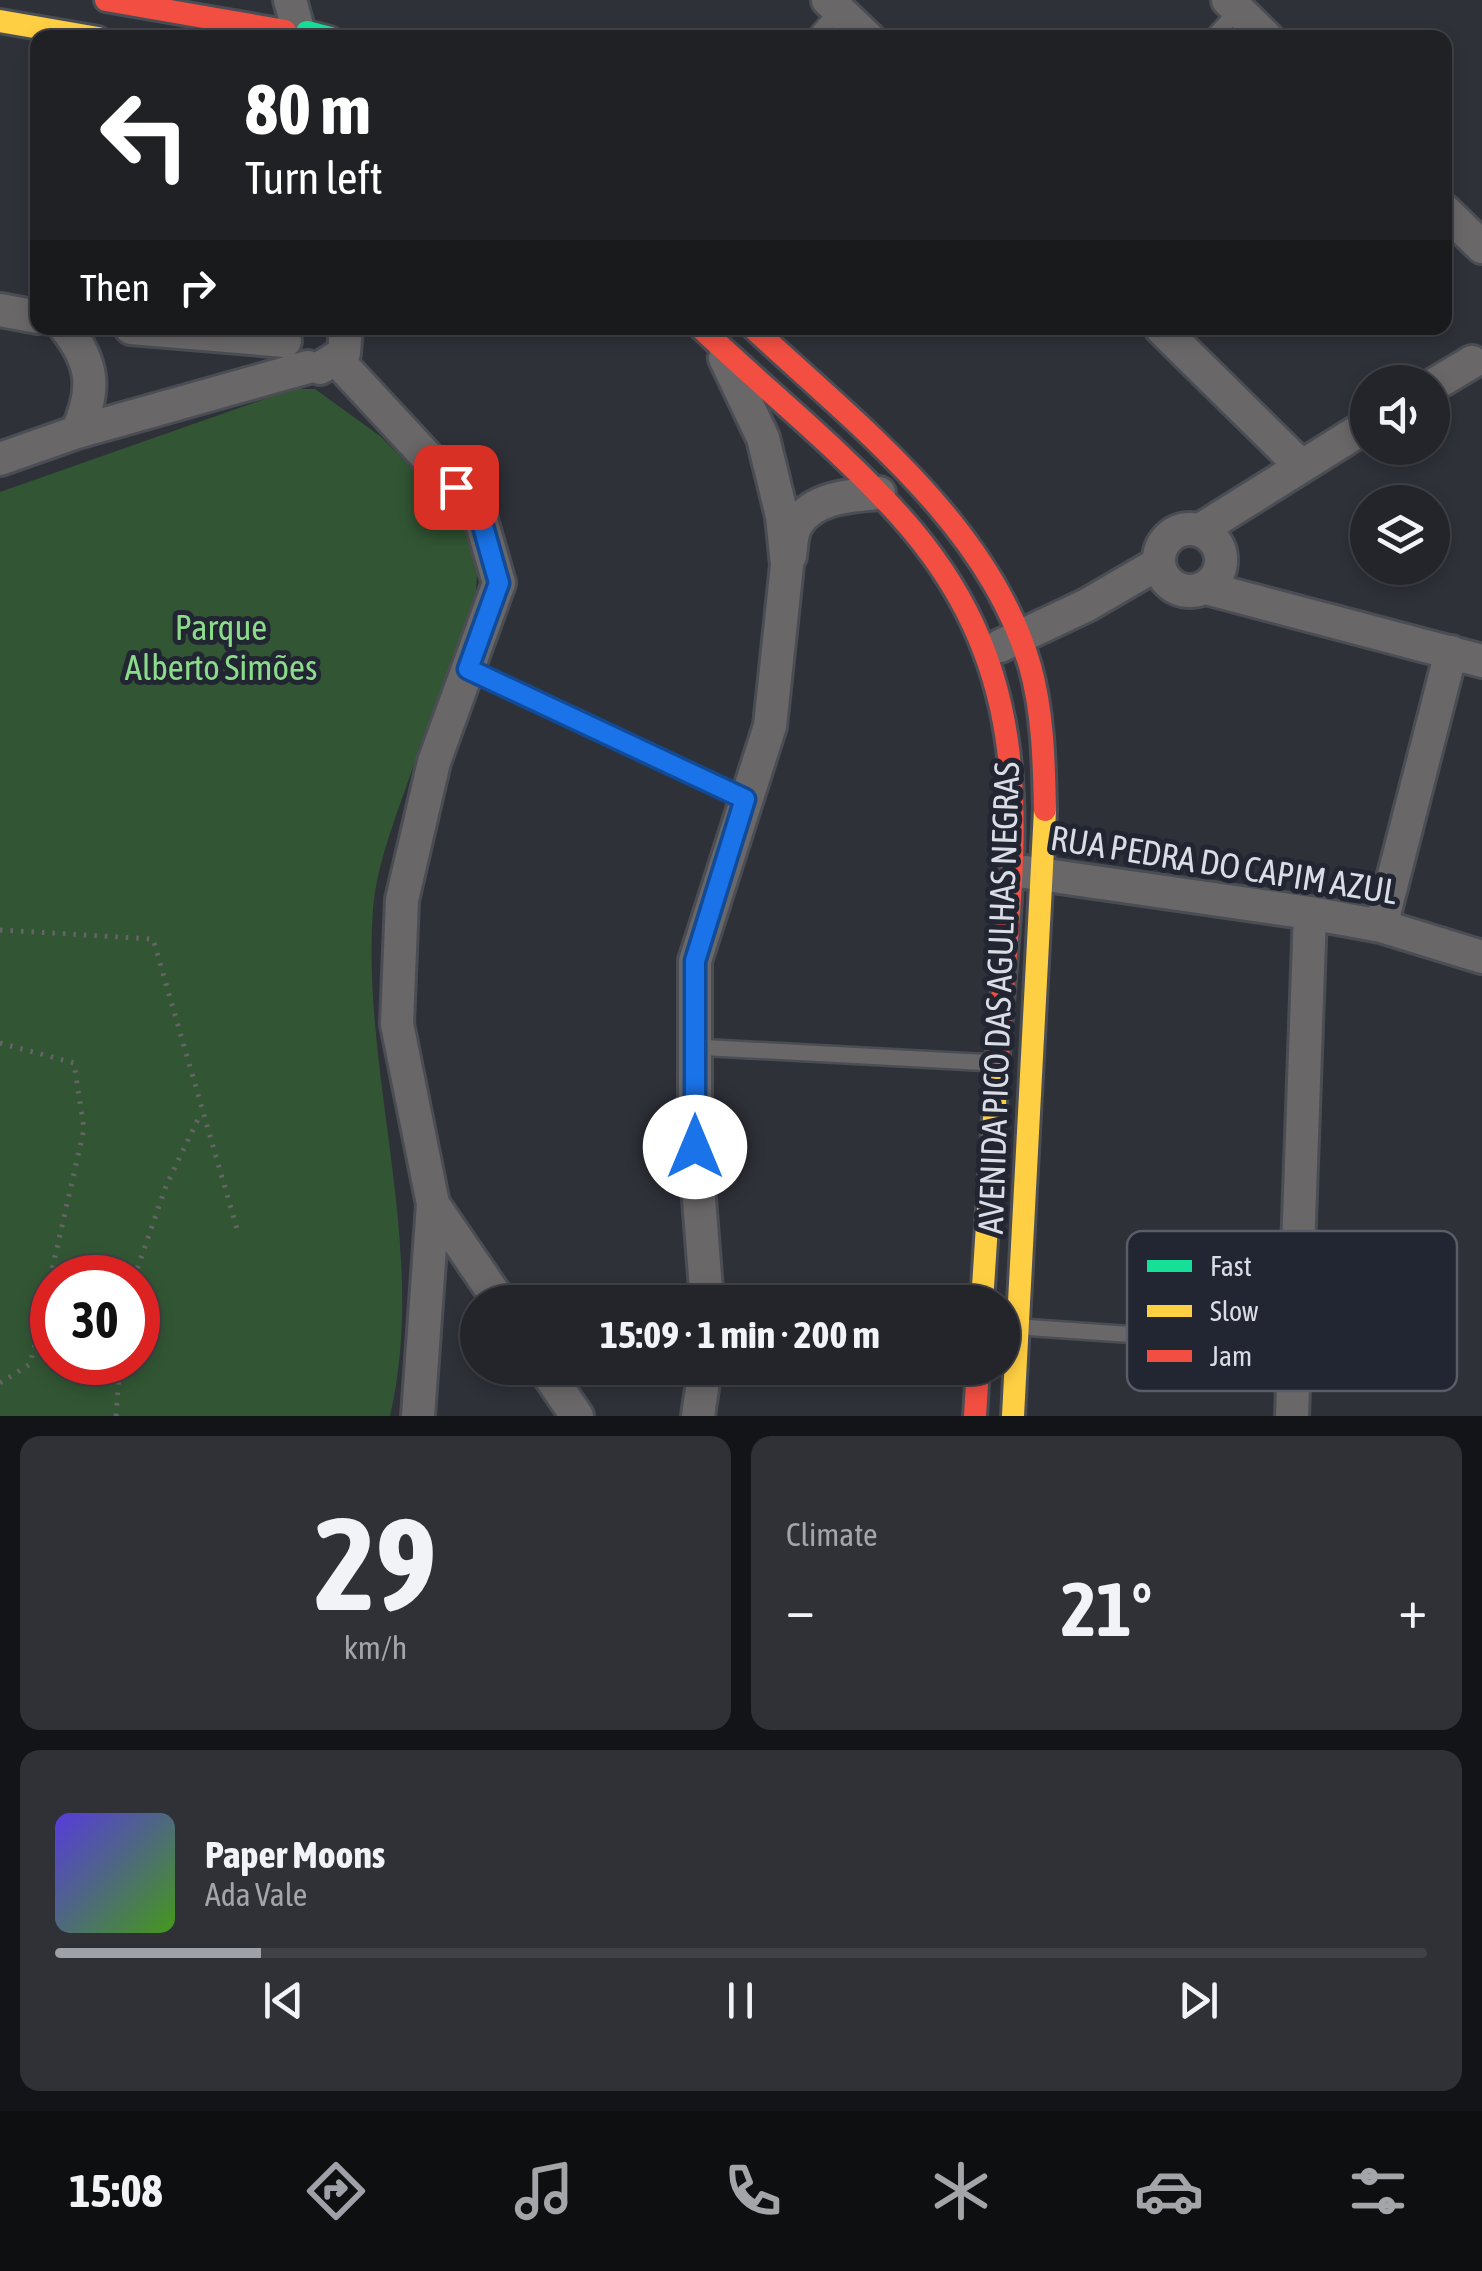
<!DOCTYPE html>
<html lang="en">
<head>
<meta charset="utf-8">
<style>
	body { margin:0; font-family:"Asap Condensed",sans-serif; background:#2f3137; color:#f1f3f6; height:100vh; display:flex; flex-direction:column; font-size:38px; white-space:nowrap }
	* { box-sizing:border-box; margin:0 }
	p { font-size:32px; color:#a3a5a9 }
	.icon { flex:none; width:55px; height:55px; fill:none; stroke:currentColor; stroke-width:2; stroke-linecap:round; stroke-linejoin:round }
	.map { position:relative; height:1416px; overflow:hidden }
	.panel { display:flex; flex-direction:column; gap:20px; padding:20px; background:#131418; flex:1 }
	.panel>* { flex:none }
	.guide { position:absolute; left:30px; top:30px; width:1422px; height:305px; border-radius:20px; box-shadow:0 5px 15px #0003,0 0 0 2px #404247; background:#202124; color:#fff; overflow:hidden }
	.buttons { position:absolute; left:1350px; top:365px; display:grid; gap:20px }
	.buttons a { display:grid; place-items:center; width:100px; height:100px; border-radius:50%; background:#23252b; box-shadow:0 5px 15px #0003,0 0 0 2px #404247; font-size:50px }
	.speed { position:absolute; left:30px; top:1255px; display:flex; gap:20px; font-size:50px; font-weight:700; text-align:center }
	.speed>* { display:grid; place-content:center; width:130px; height:130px; border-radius:50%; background:#23252b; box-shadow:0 5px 15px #0003,0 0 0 2px #404247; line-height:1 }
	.speed .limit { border:15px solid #d22; background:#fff; color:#111 }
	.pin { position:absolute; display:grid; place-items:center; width:85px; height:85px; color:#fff; margin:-42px; border-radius:20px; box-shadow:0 5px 15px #0006 }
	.me { position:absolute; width:110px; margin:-55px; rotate:0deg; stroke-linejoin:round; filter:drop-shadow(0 0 8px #0008) }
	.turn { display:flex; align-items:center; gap:35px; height:210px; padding:0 50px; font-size:45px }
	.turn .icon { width:130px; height:130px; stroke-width:2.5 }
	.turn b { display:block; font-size:70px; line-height:85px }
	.then { display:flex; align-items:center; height:95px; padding:0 50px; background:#0003; gap:20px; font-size:38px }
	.big { font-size:75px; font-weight:700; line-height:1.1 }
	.panel .widget { flex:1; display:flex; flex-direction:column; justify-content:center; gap:15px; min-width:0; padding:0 35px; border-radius:20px; background:#2f3137 }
	.panel .dial { align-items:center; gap:0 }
	.dial b { font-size:130px; line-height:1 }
	.song { display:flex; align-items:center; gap:30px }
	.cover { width:120px; height:120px; border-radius:15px; background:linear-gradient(135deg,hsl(250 70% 55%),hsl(100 70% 35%)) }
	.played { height:10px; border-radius:5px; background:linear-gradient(90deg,#9fa1a9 15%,#404247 15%) }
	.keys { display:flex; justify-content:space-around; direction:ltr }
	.heat { display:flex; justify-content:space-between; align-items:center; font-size:55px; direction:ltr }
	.panel .tiles { flex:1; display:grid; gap:20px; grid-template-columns:1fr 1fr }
	.widget:last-child { grid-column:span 2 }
	.trip { position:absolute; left:460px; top:1285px; width:560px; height:100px; border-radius:50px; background:#23252b; box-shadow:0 5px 15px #0003,0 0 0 2px #404247; font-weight:700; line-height:100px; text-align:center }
	.dock { display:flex; height:160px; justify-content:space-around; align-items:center; background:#0e0f11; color:#a3a5a9 }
	.dock .icon { width:70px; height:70px }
	.dock .active { color:#9fa1a9 }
	.dock b { font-size:45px; color:#f1f3f6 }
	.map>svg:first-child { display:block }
	.green { fill:#325634; fill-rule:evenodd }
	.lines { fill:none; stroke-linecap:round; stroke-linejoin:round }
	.lane-casing { stroke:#4b4d54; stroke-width:20 }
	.street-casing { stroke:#4b4d54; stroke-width:38 }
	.fast-casing { stroke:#4b4d54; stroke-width:28 }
	.slow-casing { stroke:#4b4d54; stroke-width:28 }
	.jam-casing { stroke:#4b4d54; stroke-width:28 }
	.path { stroke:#656466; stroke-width:5; stroke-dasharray:2.5 8; stroke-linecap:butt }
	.lane { stroke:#696768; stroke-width:15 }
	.street { stroke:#696768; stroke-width:32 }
	.fast { stroke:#16e098; stroke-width:22 }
	.slow { stroke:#ffcf43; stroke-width:22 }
	.jam { stroke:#f24e42; stroke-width:22 }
	.route-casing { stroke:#114b97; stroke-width:25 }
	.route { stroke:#1a73e8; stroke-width:18 }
	.labels { text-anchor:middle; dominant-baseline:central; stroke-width:10; stroke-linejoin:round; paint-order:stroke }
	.park-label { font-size:35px; fill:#8bdb8b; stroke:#222632 }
	.street-label { font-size:35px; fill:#dbdde6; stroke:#222632 }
	.key { fill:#222632; stroke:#5a5d68; stroke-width:2.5 }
	.key-label { font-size:28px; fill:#dbdde6 }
</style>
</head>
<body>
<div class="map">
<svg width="1482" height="1416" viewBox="0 0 1482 1416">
	<rect width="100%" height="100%" fill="#2f3139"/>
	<path class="green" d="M293 389H315L380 436 458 513 478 556 476 592C455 651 434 711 412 770 397 814 377 862 373 909 361 1079 429 1246 390 1416H0V492ZM52 1278H138V1362H52Z"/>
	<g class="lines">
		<defs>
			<path id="lane" d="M814 38 839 9
				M1212 38 1238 10
				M468 669 745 799
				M695 1047 994 1063
				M1021 1327 1297 1346"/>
			<path id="street" d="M290 0 298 29
				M828 0 868 38
				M1228 0 1267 38
				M1445 211 1482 247
				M0 310 38 317
				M66 328C94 364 96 390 77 432
				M131 328 285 341
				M1161 328 1300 465
				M337 360 479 513 499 583 434 762 402 900 397 1024 433 1204 418 1416
				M320 368 344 353 346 328
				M1432 386 1472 362
				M0 459 77 432 308 367
				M1159 560a31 31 0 1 1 62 0a31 31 0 1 1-62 0Z
				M1200 530 1368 425
				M790 556C791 547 792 531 797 524 813 497 853 495 879 493
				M1206 588 1482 661
				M1000 646 1087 605 1159 563
				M1025 872 1310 913 1381 926 1482 957
				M1381 926 1451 652
				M433 1204 500 1302
				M707 1302 695 1147V961L770 726 787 565 782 516 763 438 725 358
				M544 1368 577 1416
				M698 1416 705 1368
				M1292 1416 1310 913"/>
			<path id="fast" d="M307 32 330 38"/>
			<path id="slow" d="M0 21 98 38
				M982 1302 998 1057
				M1013 1416 1045 810"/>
			<path id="jam" d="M106 0 285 31
				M701 328C767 391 839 448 900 516 1051 684 1011 851 998 1057
				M753 328C856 424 989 525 1030 666 1043 712 1044 763 1045 810
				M975 1416 978 1368"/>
		</defs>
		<use href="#lane" class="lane-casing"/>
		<use href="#street" class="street-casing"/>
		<use href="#fast" class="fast-casing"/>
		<use href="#slow" class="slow-casing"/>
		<use href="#jam" class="jam-casing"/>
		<path class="path" d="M0 930 153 939 237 1229
			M0 1043 74 1063 84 1129 37 1336
			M134 1278 166 1186 201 1113
			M0 1383 30 1364 37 1336 52 1329
			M116 1416 120 1362"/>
		<use href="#lane" class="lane"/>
		<use href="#street" class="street"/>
		<use href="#fast" class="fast"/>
		<use href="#slow" class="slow"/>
		<use href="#jam" class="jam"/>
	</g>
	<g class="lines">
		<defs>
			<path id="route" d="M456 487 479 512 499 583 468 669 745 799 695 961V1147"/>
		</defs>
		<use href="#route" class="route-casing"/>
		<use href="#route" class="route"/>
	</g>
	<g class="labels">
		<g class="park-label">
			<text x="221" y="627">Parque<tspan x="221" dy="40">Alberto Simões</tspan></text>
		</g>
		<g class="street-label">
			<text transform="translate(1224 864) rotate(9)">RUA PEDRA DO CAPIM AZUL</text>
			<text transform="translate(998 998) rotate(-88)">AVENIDA PICO DAS AGULHAS NEGRAS</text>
		</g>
	</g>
	<rect x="1127" y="1231" width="330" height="160" rx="15" class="key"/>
	<rect x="1147" y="1260" width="45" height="12" fill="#16e098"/>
	<rect x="1147" y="1305" width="45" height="12" fill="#ffcf43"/>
	<rect x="1147" y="1350" width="45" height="12" fill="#f24e42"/>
	<g class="key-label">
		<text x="1210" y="1276">Fast</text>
		<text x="1210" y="1321">Slow</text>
		<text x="1210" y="1366">Jam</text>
	</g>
</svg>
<div class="buttons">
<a><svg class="icon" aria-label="sound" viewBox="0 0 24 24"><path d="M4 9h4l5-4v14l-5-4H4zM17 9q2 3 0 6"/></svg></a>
<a><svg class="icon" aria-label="layers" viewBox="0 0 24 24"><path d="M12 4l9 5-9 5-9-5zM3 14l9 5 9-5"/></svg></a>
</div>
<div class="speed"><div class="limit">30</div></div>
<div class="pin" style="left:456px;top:487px;background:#d93025"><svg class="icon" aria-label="arrive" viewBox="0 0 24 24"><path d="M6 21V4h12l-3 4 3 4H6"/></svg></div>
<svg class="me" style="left:695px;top:1147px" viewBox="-20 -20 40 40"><circle r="19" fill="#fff"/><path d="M0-13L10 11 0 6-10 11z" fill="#1a73e8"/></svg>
<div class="trip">15:09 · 1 min · 200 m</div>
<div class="guide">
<div class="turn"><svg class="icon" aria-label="left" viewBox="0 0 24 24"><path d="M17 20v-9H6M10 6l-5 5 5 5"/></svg><div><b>80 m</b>Turn left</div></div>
<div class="then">Then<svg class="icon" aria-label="right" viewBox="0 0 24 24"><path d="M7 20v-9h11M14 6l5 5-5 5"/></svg></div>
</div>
</div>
<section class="panel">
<div class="tiles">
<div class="widget dial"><b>29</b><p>km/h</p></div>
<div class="widget"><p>Climate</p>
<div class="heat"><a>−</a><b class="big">21°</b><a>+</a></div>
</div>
<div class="widget">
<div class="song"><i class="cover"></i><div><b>Paper Moons</b><p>Ada Vale</p></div></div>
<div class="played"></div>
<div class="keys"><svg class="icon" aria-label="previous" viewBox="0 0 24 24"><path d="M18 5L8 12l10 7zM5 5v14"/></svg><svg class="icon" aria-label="pause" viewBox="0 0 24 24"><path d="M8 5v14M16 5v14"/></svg><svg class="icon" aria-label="next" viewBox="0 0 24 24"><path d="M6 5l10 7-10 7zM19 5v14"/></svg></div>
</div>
</div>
</section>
<nav class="dock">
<b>15:08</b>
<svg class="icon active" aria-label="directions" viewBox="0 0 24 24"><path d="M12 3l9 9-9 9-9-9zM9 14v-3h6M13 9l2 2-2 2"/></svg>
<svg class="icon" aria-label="music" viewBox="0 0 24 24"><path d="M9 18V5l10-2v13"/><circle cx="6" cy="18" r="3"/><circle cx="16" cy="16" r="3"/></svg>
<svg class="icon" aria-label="phone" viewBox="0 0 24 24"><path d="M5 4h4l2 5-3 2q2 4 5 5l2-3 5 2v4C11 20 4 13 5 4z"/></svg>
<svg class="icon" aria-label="climate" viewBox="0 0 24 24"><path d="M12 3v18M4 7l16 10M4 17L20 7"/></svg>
<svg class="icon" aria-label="car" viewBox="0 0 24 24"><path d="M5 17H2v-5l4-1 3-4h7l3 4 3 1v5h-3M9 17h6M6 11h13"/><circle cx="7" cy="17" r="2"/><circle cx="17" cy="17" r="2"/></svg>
<svg class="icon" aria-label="filters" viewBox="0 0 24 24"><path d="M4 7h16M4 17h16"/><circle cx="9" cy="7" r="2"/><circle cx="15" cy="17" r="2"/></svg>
</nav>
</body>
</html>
